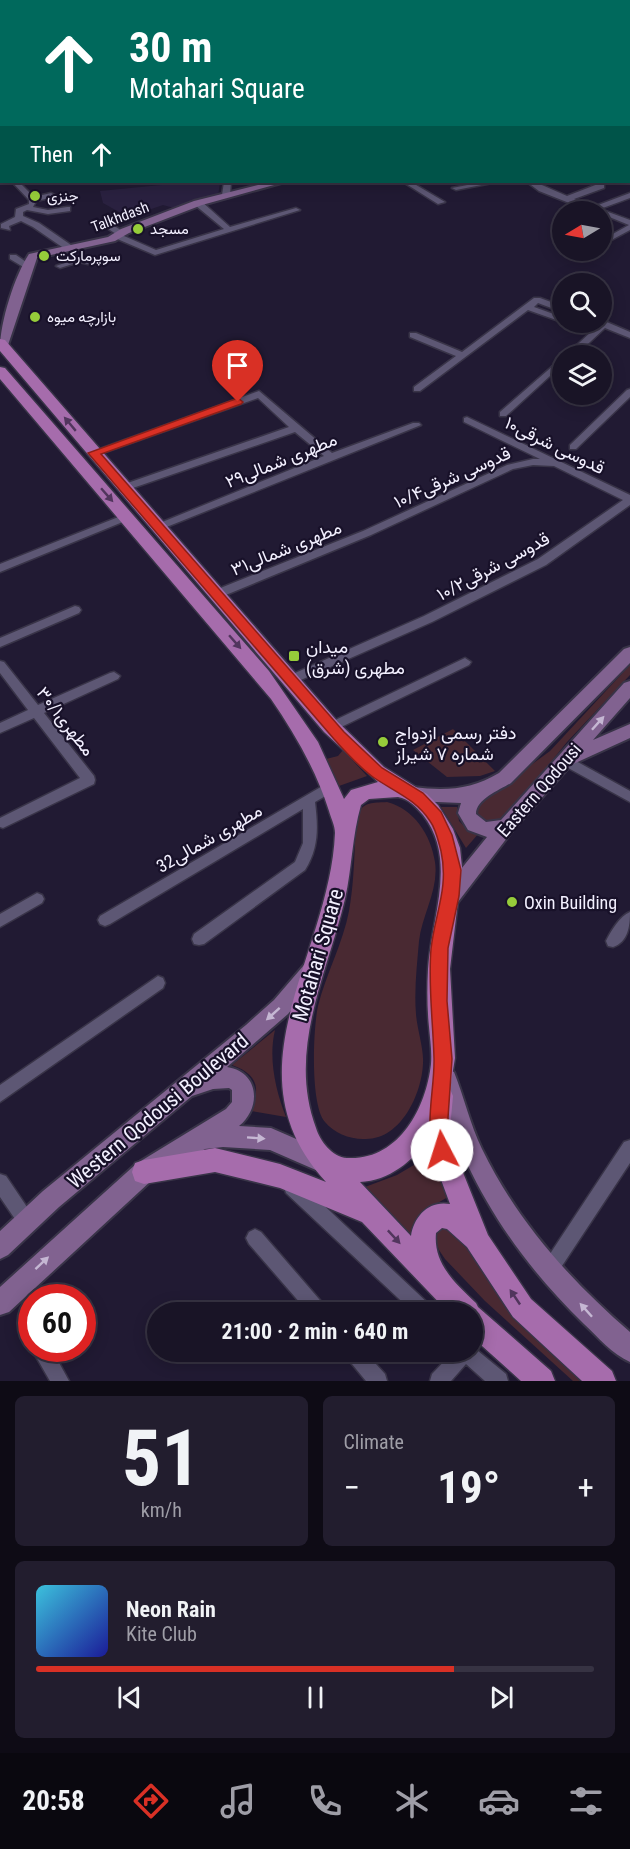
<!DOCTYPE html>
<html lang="en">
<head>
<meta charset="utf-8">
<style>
	body { margin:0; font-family:"Roboto Condensed",Vazirmatn,sans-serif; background:#221d2e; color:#f1f3f6; height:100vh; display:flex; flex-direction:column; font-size:22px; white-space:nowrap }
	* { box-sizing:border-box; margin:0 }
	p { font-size:20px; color:#9f9ea7 }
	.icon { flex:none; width:33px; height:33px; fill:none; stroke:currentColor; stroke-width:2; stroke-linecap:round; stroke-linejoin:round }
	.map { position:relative; height:1381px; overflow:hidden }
	.drawer { display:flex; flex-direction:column; gap:15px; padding:15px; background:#0e0b15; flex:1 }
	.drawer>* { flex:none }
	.guide { position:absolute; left:0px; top:0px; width:630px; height:183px; box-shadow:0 3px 15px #0003,0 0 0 2px #373343; background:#00695c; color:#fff; overflow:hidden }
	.needle { width:39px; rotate:260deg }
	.buttons { position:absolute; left:552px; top:201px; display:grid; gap:12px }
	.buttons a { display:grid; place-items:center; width:60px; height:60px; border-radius:50%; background:#191426; box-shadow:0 3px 15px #0003,0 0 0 2px #373343; font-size:30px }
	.speed { position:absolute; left:18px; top:1284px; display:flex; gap:12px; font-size:30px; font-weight:700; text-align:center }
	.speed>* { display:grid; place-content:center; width:78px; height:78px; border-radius:50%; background:#191426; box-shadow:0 3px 15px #0003,0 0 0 2px #373343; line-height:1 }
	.speed .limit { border:9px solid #d22; background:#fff; color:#111 }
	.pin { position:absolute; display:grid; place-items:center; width:51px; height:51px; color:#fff; margin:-62px -26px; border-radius:50% 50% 50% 0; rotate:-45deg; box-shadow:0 0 6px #0007 }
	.pin .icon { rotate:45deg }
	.me { position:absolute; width:66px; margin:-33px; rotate:355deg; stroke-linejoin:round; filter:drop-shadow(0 0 4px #0008) }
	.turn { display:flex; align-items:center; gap:21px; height:126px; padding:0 30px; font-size:27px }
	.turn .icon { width:78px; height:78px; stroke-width:2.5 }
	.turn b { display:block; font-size:42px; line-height:51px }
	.then { display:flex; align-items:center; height:57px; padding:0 30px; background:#0003; gap:12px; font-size:22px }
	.big { font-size:45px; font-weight:700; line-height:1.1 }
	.drawer .tile { flex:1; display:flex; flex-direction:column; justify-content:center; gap:9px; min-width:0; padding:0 21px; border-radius:9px; background:#221d2e }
	.drawer .dial { align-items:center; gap:0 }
	.dial b { font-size:78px; line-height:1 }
	.song { display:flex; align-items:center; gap:18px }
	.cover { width:72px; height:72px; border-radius:9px; background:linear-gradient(135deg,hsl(190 70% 55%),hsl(240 70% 35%)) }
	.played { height:6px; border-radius:3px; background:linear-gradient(90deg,#d93025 75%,#373343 75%) }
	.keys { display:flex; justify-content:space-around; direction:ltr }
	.heat { display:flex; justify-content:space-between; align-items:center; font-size:33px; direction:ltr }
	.drawer .tiles { flex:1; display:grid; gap:15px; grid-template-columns:1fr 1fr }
	.tile:last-child { grid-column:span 2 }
	.trip { position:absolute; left:147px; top:1302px; width:336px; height:60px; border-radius:30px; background:#191426; box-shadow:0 3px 15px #0003,0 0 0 2px #373343; font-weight:700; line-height:60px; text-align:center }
	.menu { display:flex; height:96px; justify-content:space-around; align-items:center; background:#0a080f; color:#9f9ea7 }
	.menu .icon { width:42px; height:42px }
	.menu .selected { color:#d93025 }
	.menu b { font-size:27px; color:#f1f3f6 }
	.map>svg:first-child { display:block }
	.built { fill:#2a2140 }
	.green { fill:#492932 }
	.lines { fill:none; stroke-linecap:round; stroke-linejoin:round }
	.street-casing { stroke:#393448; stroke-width:3 }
	.secondary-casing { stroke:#393448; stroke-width:4 }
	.primary-casing { stroke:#393448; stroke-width:3 }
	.street { fill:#5d5774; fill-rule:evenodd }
	.secondary { fill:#816290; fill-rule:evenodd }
	.primary { fill:#a66cac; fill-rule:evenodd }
	.oneway { fill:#51355d }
	.oneway2 { fill:#c5b7d3 }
	.route { fill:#d93025; stroke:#8d1f18; stroke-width:1.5 }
	.poi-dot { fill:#96cc3a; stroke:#181129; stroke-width:2 }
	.labels { text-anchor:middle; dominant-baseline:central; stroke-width:4.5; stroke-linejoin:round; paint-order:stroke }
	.far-poi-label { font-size:15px; fill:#f3f0ff; stroke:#181129; text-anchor:start }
	.far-street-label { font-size:15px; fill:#f3f0ff; stroke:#181129 }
	.street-label { font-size:18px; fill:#f3f0ff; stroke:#181129 }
	.poi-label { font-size:18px; fill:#f3f0ff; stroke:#181129; text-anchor:start }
	.near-street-label { font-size:21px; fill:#f3f0ff; stroke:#181129 }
</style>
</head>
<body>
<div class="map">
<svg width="630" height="1381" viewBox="0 0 630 1381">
	<rect width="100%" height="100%" fill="#211a33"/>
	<path class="built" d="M192 182H220L218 196 174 208 163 205 128 217 103 203 100 191Z"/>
	<path class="green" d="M630 665V675L567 742 506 818 492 825 475 819 474 807 550 751Z
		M453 729 495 771 480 776 447 777 413 750Z
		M343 750 367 776 339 786 326 759 338 756Z
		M387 802C414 809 431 835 435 862 439 889 422 915 419 941 417 965 414 990 416 1014 417 1029 424 1049 423 1063 422 1094 401 1139 366 1139 351 1140 334 1133 325 1122 310 1105 313 1029 318 1006 326 974 343 943 349 911 353 889 354 866 355 843 356 832 354 822 359 812 365 801 376 803 387 802Z
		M441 807H457L459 821 468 830 479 833 466 848Z
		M275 1030C268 1059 276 1091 286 1117L251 1111C261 1087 257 1074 232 1065Z
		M424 1159H430L440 1175 448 1197 422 1212 411 1237 365 1187 397 1175Z
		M448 1225 589 1381H573L485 1301 445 1259 439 1250 435 1239 436 1230Z"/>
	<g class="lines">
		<defs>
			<path id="street" d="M52 0 61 2H54Z
				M206 0H213L205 2Z
				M239 0 249 2H241Z
				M332 0 341 2H334Z
				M523 0H530L531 2H525Z
				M593 0H600L591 2Z
				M0 11 2 12V16L0 15Z
				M630 20V24L628 25V21Z
				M628 43H630V47H628Z
				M0 67 2 68V72L0 71Z
				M2 77V84H0V78Z
				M628 80H630V84H628Z
				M628 115 630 116V120H628Z
				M628 152H630V156H628Z
				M0 154H2V158H0Z
				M0 164H2V170H0Z
				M12 182H19L34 197 51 193 57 196 71 194V198L55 201 50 198 36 201 33 207 48 210 67 207H70V211L48 214 27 210 23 212V216L39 223 71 245V249H65L33 227 21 221 9 226 10 230 1 228V224L15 217 16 209 29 204V200Z
				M224 182H231L230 195 226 197 222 195Z
				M403 182H411L445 202 438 204Z
				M483 182H497L456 190 452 188Z
				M527 182H535L567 196 598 184H604V188L574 199 593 207 630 193V198L600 209 630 220V230L602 245V240L629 225 602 214V212H592L539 191Z
				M195 201H201L230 227 296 208 300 210 155 255 115 238 116 234 104 226 111 224 124 232V236L156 250 224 229 195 205Z
				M10 255H16L32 266 25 268 10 259Z
				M79 258 92 262 88 264 79 262 60 268 56 266Z
				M534 298H540L562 306V312L538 303 534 307 562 317V322L528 310 420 391H414V387L456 356 410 337V333H416L462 352Z
				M602 320 630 332V338L605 328 575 356H565L594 329 566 322H602Z
				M562 358V365L506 416H500V412Z
				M630 389V397L576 449H570V445L627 390Z
				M259 391 332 453 413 423H419L421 425 159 530 155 529 154 527 155 525 324 456 295 432 127 490 123 491 118 488 119 486 289 427 258 398 97 455 94 456 89 453Z
				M467 417 630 495V505L546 565 432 622 294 683H286L284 680 286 677 424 616 538 559 623 500 554 466 533 465 513 469 371 535 221 597H213L211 594 213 591 363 531 507 465 533 459H540L464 422V418Z
				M126 514 131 517 130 519 0 572V564Z
				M75 606 79 607 81 610 79 613 0 647V638Z
				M465 658 471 662 469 665 335 730H327L325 727 327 724Z
				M0 661 4 662 38 705 110 673 114 672 120 676 118 679 44 713 94 776 95 780 94 784 3 828 0 827V818L80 778 34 718 0 733V723L28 710 0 673Z
				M565 755 630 791V802L561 764 559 760 561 756Z
				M331 781 336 782 337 786 336 790 315 802C318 827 319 848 305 870L204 944 199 945 194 944 192 939 194 934 295 862 303 843V809L110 924 105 926 100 924 98 920 100 916Z
				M37 893 42 895 44 899 42 903 0 927V914Z
				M630 912C630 926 628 942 613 947L608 946 606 941C611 931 620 916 630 912Z
				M158 976 163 978 165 983 163 988 0 1102V1085Z
				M630 1140V1163L556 1275 550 1278 544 1275 541 1269 544 1263 624 1142Z
				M0 1174 6 1176 29 1210 31 1216 29 1222 23 1224 17 1222 0 1197Z
				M292 1179 298 1181 431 1306 434 1312H413L286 1193 284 1187 286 1181Z
				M255 1229 261 1232 325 1306 328 1312H308L249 1244 246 1238 249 1232Z
				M472 1346 506 1374 508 1381H485L466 1364 451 1381H430L432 1374 453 1352H472Z
				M32 1347V1348H51L69 1381H50L31 1348Z
				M344 1352H365L385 1374 387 1381H366L347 1358Z"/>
			<path id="secondary" d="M129 0H138L128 2Z
				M628 9H630V13H628Z
				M628 55H630L628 60Z
				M0 62H2L0 68Z
				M630 108V114L628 115V109Z
				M270 182H285L202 205 129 233 115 241 37 258 8 345 0 348C0 322 15 275 29 254L108 237 121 229 194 201Z
				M630 647V663L511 783C500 790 476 799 476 814L486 822 501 820 624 683 630 681V698L593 740 630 724V738L571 765 513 830 458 902 451 904 444 902 441 896 444 890 487 837 468 830 458 813 461 803 413 801 407 799 404 794 407 789 413 787C445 791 471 790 499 773L624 649Z
				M311 962 318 965 321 971 318 977 288 1014 227 1067C259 1072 262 1107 239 1126L271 1128 333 1155 336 1163 333 1171 325 1174 270 1150 223 1147 205 1149 152 1180 9 1312 0 1315V1287L136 1164 226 1109 232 1102V1090L229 1088 213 1089 192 1096 59 1207 8 1255 0 1259V1231L43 1191 246 1025 274 1000 304 965Z
				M446 1069 454 1072C464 1097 470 1124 482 1149 517 1221 570 1280 630 1332V1362C612 1354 598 1337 584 1324 511 1253 464 1177 435 1079L438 1072Z"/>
			<path id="primary" d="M0 339 5 340 338 722 384 767 427 794 438 805 453 829 460 848 462 867 450 969 455 1058 450 1089 453 1096 451 1118 454 1150 488 1235 531 1299 612 1371 616 1381H582L513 1317 467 1247 447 1229 442 1228 436 1233C433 1264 456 1284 476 1303L478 1307 551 1371 555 1381H521L472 1337V1312H448L362 1222 280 1188 215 1172 144 1184 135 1181 132 1172 135 1163 144 1160 215 1148 280 1164 326 1182C224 1071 330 955 335 833 335 826 331 818 329 811 316 770 295 734 271 699L0 379V367L5 368 269 671 318 742 344 799 351 790 378 782 324 732 0 351ZM398 797C409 799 416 807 423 815 458 860 431 918 428 969 427 988 427 1008 429 1027 430 1039 432 1051 431 1064 426 1109 398 1161 347 1158 332 1157 320 1141 316 1128 287 1050 327 975 345 899 352 868 352 836 361 805L369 799ZM429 1138 430 1150 450 1204C429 1200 414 1216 411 1236L360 1182C389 1181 413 1161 429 1138Z"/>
		</defs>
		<use href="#street" class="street-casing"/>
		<use href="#secondary" class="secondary-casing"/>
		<use href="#primary" class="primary-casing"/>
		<use href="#street" class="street"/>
		<use href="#secondary" class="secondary"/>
		<use href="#primary" class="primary"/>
	</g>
	<defs><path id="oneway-solid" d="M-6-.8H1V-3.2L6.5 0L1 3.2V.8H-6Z" transform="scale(1.5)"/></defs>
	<g class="oneway">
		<use href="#oneway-solid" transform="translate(70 424) rotate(-130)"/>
		<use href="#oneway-solid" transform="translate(107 495) rotate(49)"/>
		<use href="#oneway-solid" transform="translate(235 642) rotate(49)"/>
		<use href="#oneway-solid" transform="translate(394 1237) rotate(47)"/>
		<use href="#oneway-solid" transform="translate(515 1297) rotate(-124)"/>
	</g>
	<g class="oneway2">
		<use href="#oneway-solid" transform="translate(598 723) rotate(-48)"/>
		<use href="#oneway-solid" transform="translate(273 1014) rotate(138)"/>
		<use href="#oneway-solid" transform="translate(256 1138) rotate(4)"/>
		<use href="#oneway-solid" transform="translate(42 1263) rotate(-43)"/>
		<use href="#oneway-solid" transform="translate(586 1310) rotate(-132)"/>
	</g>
	<path class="route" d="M238 398 243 402 241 404 101 454 344 732 382 768 423 793 441 812 452 835 461 870 459 896 448 948 447 1001 452 1059 448 1118 451 1150 449 1157 442 1160 436 1157C423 1127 435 1090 434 1058 433 1021 428 985 431 949 435 913 449 888 441 851 438 840 436 829 430 821 416 799 393 791 373 777 359 767 346 752 334 739L88 453Z"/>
	<g class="poi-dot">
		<circle cx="35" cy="196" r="6"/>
		<circle cx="138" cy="229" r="6"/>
		<circle cx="44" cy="256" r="6"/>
		<circle cx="35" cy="317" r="6"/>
		<rect x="288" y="650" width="12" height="12" rx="3"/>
		<circle cx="383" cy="742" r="6"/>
		<circle cx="512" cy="902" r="6"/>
	</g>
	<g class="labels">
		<g class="far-poi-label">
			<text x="47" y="196">جنزی</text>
			<text x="150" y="229">مسجد</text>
			<text x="56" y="256">سوپرمارکت</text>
			<text x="47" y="317">بازارچه میوه</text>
		</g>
		<g class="far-street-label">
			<text transform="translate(120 217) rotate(-21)">Talkhdash</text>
		</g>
		<g class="street-label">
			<text transform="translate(555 445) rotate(26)">قدوسی شرقی۱۰</text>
			<text transform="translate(281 460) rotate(-22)">مطهرى شمالى۲۹</text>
			<text transform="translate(452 477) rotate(-24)">قدوسی شرقی۱۰/۴</text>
			<text transform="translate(286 548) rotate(-22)">مطهرى شمالى۳۱</text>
			<text transform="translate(493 566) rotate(-28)">قدوسی شرقی۱۰/۲</text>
			<text transform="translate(66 721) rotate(52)">مطهری۳۰/۱</text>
			<text transform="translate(539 790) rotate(-49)">Eastern Qodousi</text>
			<text transform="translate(209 838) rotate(-30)">32مطهرى شمالى</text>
		</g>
		<g class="poi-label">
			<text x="306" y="646">میدان<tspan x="306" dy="21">مطهری (شرق)</tspan></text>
			<text x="395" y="732">دفتر رسمی ازدواج<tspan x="395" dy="21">شماره ۷ شیراز</tspan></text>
			<text x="524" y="902">Oxin Building</text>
		</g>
		<g class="near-street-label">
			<text transform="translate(318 955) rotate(-74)">Motahari Square</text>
			<text transform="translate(158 1111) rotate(-40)">Western Qodousi Boulevard</text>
		</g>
	</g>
</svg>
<div class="buttons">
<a><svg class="needle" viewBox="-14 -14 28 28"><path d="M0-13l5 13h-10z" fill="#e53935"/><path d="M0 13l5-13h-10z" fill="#9f9ea7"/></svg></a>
<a><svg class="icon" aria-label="search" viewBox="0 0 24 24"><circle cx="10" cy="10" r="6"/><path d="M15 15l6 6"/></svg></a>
<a><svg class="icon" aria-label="layers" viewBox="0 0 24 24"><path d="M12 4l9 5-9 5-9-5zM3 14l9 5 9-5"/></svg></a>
</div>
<div class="speed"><div class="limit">60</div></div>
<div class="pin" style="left:238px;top:402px;background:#d93025"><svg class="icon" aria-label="arrive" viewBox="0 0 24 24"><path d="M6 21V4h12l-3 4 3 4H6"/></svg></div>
<svg class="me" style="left:442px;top:1150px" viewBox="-20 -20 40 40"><circle r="19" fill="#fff"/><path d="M0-13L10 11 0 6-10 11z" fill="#d93025"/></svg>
<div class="trip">21:00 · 2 min · 640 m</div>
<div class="guide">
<div class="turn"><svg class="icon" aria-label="ahead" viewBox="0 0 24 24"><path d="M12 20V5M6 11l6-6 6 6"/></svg><div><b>30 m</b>Motahari Square</div></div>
<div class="then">Then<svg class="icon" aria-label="ahead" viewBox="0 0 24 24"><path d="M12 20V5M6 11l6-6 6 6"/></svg></div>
</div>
</div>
<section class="drawer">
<div class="tiles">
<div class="tile dial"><b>51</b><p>km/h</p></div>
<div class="tile"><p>Climate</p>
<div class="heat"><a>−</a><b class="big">19°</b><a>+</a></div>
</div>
<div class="tile">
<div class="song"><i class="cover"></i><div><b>Neon Rain</b><p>Kite Club</p></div></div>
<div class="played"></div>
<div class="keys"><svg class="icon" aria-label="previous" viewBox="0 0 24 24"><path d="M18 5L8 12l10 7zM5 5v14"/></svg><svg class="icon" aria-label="pause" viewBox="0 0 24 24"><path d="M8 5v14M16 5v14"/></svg><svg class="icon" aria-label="next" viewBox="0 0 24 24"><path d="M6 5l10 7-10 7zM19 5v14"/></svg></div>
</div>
</div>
</section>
<nav class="menu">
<b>20:58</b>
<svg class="icon selected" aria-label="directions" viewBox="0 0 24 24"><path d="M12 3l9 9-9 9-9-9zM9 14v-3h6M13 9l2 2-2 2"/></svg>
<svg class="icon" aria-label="music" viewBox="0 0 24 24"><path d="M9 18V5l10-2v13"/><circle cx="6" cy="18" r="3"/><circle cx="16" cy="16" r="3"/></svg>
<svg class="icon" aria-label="phone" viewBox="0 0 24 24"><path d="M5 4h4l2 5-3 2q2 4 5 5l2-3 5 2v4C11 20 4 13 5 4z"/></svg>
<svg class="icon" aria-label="climate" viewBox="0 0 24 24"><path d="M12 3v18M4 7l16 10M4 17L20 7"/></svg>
<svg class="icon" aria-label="car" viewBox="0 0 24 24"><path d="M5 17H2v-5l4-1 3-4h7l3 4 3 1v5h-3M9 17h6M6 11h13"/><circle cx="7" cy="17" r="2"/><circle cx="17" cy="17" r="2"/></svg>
<svg class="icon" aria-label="filters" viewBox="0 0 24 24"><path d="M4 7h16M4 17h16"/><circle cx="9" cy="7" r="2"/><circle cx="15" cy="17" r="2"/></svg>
</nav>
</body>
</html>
